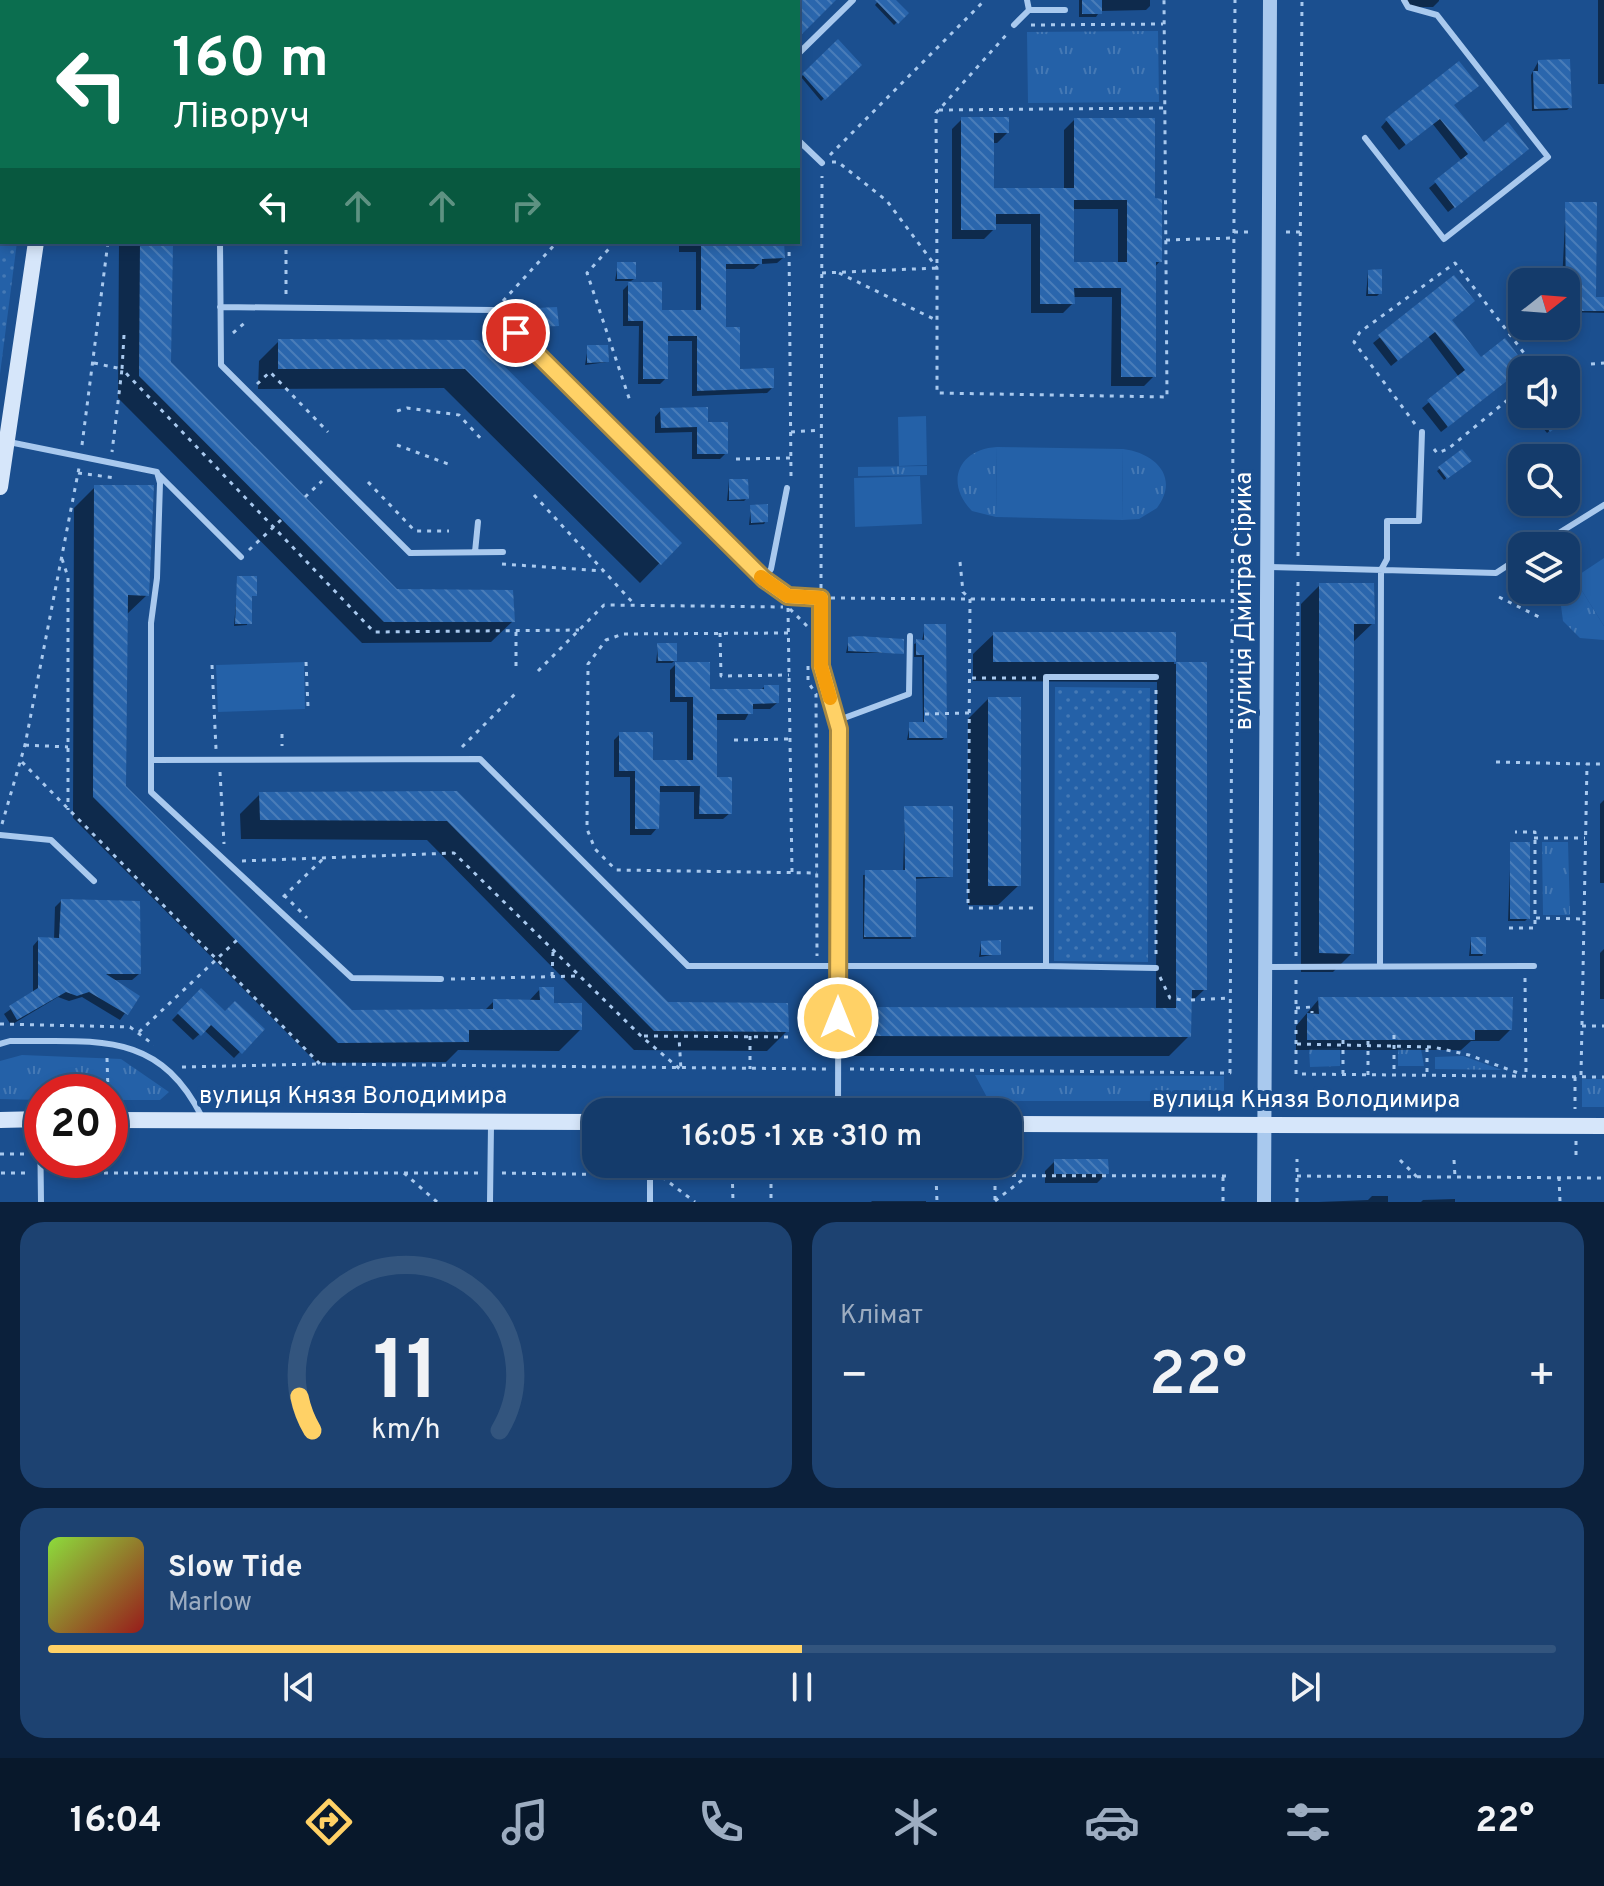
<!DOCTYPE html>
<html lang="uk">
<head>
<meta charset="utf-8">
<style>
	body { margin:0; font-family:Overpass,sans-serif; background:#1d4271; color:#f1f3f6; height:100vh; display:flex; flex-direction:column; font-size:30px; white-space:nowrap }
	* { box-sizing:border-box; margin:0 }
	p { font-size:26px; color:#9dadc1 }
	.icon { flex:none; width:44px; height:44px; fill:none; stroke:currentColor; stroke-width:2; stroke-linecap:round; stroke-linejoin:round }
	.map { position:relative; height:1202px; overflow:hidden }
	.side { display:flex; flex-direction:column; gap:20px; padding:20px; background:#0b203b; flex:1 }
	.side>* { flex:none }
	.hud { position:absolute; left:0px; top:0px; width:800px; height:244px; box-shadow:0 4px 12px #0003,0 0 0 2px #33557e; background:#0b6e4f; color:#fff; overflow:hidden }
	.needle { width:52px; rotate:73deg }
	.fabs { position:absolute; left:1508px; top:268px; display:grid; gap:16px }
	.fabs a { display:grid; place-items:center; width:72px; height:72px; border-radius:16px; background:#143b6b; box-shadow:0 4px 12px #0003,0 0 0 2px #33557e; font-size:40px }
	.speed { position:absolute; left:24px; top:1074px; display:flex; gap:16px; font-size:40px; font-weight:700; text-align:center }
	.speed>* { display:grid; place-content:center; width:104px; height:104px; border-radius:50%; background:#143b6b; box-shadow:0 4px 12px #0003,0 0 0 2px #33557e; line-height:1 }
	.speed .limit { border:12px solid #d22; background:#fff; color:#111 }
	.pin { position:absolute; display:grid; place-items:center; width:68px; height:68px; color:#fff; margin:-34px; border:4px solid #fff; border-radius:50%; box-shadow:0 2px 8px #0007 }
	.me { position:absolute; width:88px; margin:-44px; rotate:0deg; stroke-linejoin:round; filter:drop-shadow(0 0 6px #0008) }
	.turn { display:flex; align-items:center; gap:28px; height:168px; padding:0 40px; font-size:36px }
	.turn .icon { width:104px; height:104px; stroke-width:2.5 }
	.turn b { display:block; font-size:56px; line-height:68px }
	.lanes { display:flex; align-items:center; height:76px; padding:0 40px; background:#0003; justify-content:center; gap:40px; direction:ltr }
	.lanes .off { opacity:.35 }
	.big { font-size:60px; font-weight:600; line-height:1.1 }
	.side .tile { flex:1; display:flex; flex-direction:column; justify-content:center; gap:12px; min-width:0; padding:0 28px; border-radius:24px; background:#1d4271 }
	.side .dial { align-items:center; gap:0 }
	.dial svg { height:208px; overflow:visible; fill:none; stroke:#33557e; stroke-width:7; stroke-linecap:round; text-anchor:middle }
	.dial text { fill:#f1f3f6; stroke:none }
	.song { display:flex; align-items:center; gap:24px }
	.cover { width:96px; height:96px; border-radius:12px; background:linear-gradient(135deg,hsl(90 70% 55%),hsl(0 70% 35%)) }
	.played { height:8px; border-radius:4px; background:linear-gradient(90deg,#ffd166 50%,#33557e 50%) }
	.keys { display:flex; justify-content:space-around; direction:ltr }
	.heat { display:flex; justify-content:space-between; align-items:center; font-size:44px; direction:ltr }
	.side .tiles { flex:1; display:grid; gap:20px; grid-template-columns:1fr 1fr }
	.tile:last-child { grid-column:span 2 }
	.trip { position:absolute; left:582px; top:1098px; width:440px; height:80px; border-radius:24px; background:#143b6b; box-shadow:0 4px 12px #0003,0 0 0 2px #33557e; font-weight:600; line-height:80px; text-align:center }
	.dock { display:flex; height:128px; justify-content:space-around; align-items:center; background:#08182b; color:#9dadc1 }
	.dock .icon { width:56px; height:56px }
	.dock .active { color:#ffd166 }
	.dock b { font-size:36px; color:#f1f3f6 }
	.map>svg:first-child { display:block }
	.grass { fill:url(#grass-tufts) }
	.park { fill:url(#park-dots) }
	.garden { fill:#2461a8 }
	.shadow { fill:#0007; fill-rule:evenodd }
	.building { fill:url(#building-back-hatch) }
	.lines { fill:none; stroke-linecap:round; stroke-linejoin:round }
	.path { stroke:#a9c9ee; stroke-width:3; stroke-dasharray:4 6; stroke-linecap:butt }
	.service { stroke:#a9c9ee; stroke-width:6 }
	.tertiary { stroke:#a9c9ee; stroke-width:14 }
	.secondary { stroke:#d6e6fa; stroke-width:16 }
	.route-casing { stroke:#a68842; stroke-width:20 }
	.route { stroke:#ffd166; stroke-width:14 }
	.slow { stroke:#f59e0b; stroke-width:14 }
	.labels { text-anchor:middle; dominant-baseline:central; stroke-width:8; stroke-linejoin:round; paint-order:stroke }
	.street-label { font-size:24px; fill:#fff; stroke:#1b4f8f }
</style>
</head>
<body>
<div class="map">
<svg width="1604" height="1202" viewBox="0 0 1604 1202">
	<defs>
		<pattern id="grass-tufts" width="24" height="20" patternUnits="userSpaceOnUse" patternTransform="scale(2)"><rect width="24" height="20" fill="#2461a8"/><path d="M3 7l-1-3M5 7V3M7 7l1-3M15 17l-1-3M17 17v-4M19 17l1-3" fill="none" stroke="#4579b5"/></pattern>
		<pattern id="park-dots" width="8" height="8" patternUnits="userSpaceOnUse" patternTransform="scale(2)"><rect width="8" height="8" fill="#2461a8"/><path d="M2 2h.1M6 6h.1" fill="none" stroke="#4579b5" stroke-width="1.8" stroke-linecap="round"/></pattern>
		<pattern id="building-back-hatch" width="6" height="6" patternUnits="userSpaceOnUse" patternTransform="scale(2)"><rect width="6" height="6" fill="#2a66ad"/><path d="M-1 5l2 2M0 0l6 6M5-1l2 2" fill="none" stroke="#4a7db9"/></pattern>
	</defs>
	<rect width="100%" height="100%" fill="#1b4f8f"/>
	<path class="grass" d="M1158 31 1159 102 1028 103 1027 32Z
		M997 447 996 517 972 511C944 482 959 449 997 447Z
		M1123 449C1155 453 1180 477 1157 508L1139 519 1122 520Z
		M927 466V475L858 476V467Z
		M1574 578 1604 626V640L1580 638 1563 621 1560 598Z
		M1542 842H1568L1570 915H1543Z
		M1340 1048V1066L1310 1067 1309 1049Z
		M1398 1048 1421 1049 1424 1066H1398Z
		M22 1055 121 1059 169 1092 160 1100H110V1092H42V1100L0 1099V1061Z
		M1463 1056 1502 1070 1435 1069V1057Z
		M975 1075 1224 1076V1101H989Z
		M1582 1079H1604V1107H1582Z"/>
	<path class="park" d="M0 0H39L2 2V242H17L0 374Z
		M1055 687 1150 688 1148 962 1054 961Z"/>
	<path class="garden" d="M926 416 927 465 899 466 898 417Z
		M997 447 1123 449 1122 520 996 517Z
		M920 476 922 524 855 527 854 478Z
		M1604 558V626L1574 578Z
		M304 662 305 709 218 712 216 665Z"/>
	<path class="shadow" d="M180 0H281L283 2H182Z
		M528 0H608L610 2H530Z
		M879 0H893L906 13 894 25 875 5Z
		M1079 0H1150V6L1146 10 1100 11 1096 17H1079Z
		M1405 0H1439V1L1433 7H1406Z
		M1598 0H1604V84H1598Z
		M838 42 859 65 821 101 801 77Z
		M1538 62 1570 107 1567 110 1532 111 1531 75Z
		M1452 106 1483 145 1520 155 1448 212 1429 188 1462 161 1432 123 1399 150 1381 127 1387 120Z
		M962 119 1007 133 997 143H992V190H1064V130L1074 120 1153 200 1160 261 1154 268V376L1144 386H1111L1112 297H1073V303L1063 313H1031V224H994V229L984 239H952V129ZM1072 209H1118V264H1072Z
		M1566 204 1594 299H1604V313L1566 312V282H1562Z
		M119 242H171L169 363 396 591 513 621 491 642 362 643 118 398Z
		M658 242H782L783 258 777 263 760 264 754 269H724V329L738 371 772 388 767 393 692 396V341H666V378L660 384H638L639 326H623V290L629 284 660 312H696V252H679V242Z
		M618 264 634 279 631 281H615Z
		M1368 272 1380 293 1377 296H1366Z
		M1454 278 1450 320 1481 360 1517 372 1441 432 1422 408 1459 377 1428 336 1391 366 1373 343Z
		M537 310 557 325 535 329Z
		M279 341 477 342 679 543 640 583 444 388 258 389 259 361Z
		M588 347 607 362 585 365Z
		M1566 408 1570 414 1547 433 1539 423 1551 414H1566Z
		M661 410 706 424 726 453 720 459H692V432L655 433V417Z
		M1462 451 1467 463 1444 480 1437 471Z
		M729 481 747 498 744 501H727Z
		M95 487 147 595 126 615 124 787 351 1012 484 1011 494 1001 528 1002 540 989 552 1005 580 1030 559 1051 458 1050 446 1062 317 1063 73 818 74 508Z
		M751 507 766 521 764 524 749 525Z
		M238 578 255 595 250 597 247 625 234 626Z
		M1320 585 1373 623 1353 642 1352 953 1333 972H1301V604Z
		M925 626 945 737 942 740H907L910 724H923L922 657H914V644L922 641Z
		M994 634H1174V664H1205V989L1189 1004V1036L1169 1056H846V1029L866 1009 1156 1010 1157 682 973 681V654Z
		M849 639 902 653H846Z
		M658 645 675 660 672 663H656Z
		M676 664 708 691H760L764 687 777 703 770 709H751L745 720H715V779L730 813 723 819H694V792H658L657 828 651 835H630V777H614V740L620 734 651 762H687V702H670V670Z
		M988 699 1019 885 998 905H968V719Z
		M456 793 667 1004 787 1031 767 1051 634 1050 427 840 241 839 240 814 260 794Z
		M1604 800V883H1600V804Z
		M905 808 951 877 914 879 911 939H863V875L903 872Z
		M1511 844 1528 918 1525 921H1508Z
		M61 901 139 974 132 980H111L137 996 120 1020 82 997 69 1001 58 997 11 1025 4 1014 33 993V946L39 939 54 940 55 907Z
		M1471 939 1484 953 1482 956H1469Z
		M981 943 999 954 979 957Z
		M1604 949V999H1600V953Z
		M201 990 225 1014 262 1029 234 1058 204 1030 193 1040 172 1020Z
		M1319 999 1510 1030 1499 1041H1471L1461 1050H1296V1026Z
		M1055 1161 1107 1173 1097 1183H1045V1171Z
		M1372 1196H1388V1202H1319L1368 1200Z
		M1455 1199V1202H1421L1423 1200Z
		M872 1201H926V1202H871Z"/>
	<path class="building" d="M798 0H836L798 38Z
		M875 0H896L909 13 898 24Z
		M1082 0H1102V14H1082Z
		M838 39 862 65 825 100 802 74Z
		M1570 59 1572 108 1534 109 1533 71H1538V60Z
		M1459 61 1479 86 1454 105 1484 142 1508 122 1529 149 1455 208 1434 181 1468 154 1440 119 1406 145 1385 119Z
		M961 117H1009V133H994V188H1074V262H1127V200H1074V118H1155V198L1162 199V262H1156V377H1121V288H1074L1075 304H1040V214H996V230H961Z
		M1565 202H1597L1596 297H1604V311H1566Z
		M140 242H173L171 362 397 589 513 590 515 622H384L139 376Z
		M701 242H784L785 258 762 259V264H726V327H740V369L774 368V388L697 391V336H668V379H643V321H628V282H662V310H701Z
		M617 262H636V279H617Z
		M1382 269V294H1368V270Z
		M1454 275 1475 301 1452 320 1481 357 1505 338 1526 366 1448 427 1427 400 1465 370 1435 332 1398 361 1378 335Z
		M557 307 559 326 537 327 536 308Z
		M278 339 478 340 682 543 661 565 465 369H278Z
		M587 345H608L609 362 587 363Z
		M708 407V422H728V454H697V427L661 428 660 408Z
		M1537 414H1574L1550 432Z
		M1462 449 1472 461 1447 479 1438 467Z
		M729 479H748L749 499 729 500Z
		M94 485H154L149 596 128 595 126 786 352 1010 493 1009V999L540 1000 539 987H554V1003H582V1030H469V1042L338 1043 93 797Z
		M768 504V522L751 523 750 505Z
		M237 576H257V596H252V624H235Z
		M1319 583H1374L1375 624H1354V954L1319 953Z
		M924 624H946L947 738H909V722H924V655H916V639L924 640Z
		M993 632H1176V662H993Z
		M858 636 904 639V654L848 651V637Z
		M657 643H677V661H658Z
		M675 662H710V689H764V685H779V703L753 704V714H717V777H732V814H699L700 786H660L659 829H635V771H619V732H653V760H693V697H675Z
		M1176 662H1207V990H1192L1191 1037 865 1036 866 1007 1176 1008Z
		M988 697H1021V886H988Z
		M457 791 668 1002 788 1003 789 1032 654 1031 447 821 260 820 259 792Z
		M904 806H953V877H916V937H864L865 870H905Z
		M1510 842H1530V919H1510Z
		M61 899 140 901 141 974H106L140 996 128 1015 89 992 77 996 66 992 17 1020 9 1006 38 988V937L59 938Z
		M1471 937H1486V954H1471Z
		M1001 940V955H981V941Z
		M201 988 225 1011 235 1001 265 1029 242 1054 211 1025 201 1036 177 1013Z
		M1318 997H1513L1512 1030H1475V1040H1307V1013L1319 1014Z
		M1054 1159H1108L1109 1174H1054Z"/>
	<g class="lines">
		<path class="path" d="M220 0 222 2
			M13 2V0
			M126 2V0
			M343 2 345 0
			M1031 25 1163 24
			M939 110 1163 108
			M830 155 985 0
			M0 161 2 136
			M832 162H838L887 201 937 268V393L1167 397 1164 0
			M0 193 2 191
			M1234 232H1254
			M1286 232H1300
			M1166 240 1234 238
			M615 242 587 273 631 404
			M789 242 791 477
			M822 273 937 268 936 113 1007 34
			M839 273 936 320
			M286 294V242
			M503 301 557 242
			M233 333 248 320
			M124 335 122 369 374 632 579 630
			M94 363 122 369 112 452
			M1591 364 1604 363
			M257 384 270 372 328 432
			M397 411 407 408 459 415 483 441
			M1415 424 1354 342 1360 332 1455 263 1537 370
			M791 432 821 430
			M82 445 108 242
			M397 445 448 464
			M1434 449 1437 453 1448 449 1522 388
			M736 459 791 458
			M78 473 116 478
			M368 482 415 531H449
			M534 495 634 604
			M305 497 322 481
			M249 550 281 520
			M1298 556 1302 0
			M62 559 68 577V810
			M960 562 963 592 970 599 968 908H1034
			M502 564 604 571
			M821 588 822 176
			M1499 597 1539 617
			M831 598 1251 601
			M788 608 792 873
			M790 609 807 626
			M516 632V671
			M720 633 721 676 789 675
			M788 633 623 634 606 640 588 664 587 829 595 849 616 870 817 873
			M306 662 308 707
			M212 665 216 749
			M808 666V682L816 694 817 956
			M538 671 604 605 783 607
			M972 678H1036
			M1156 690V958
			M925 714 970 713
			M282 734V746
			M734 740 789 739
			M25 745 68 747
			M462 747 516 693
			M22 762 320 1064
			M1496 762 1587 764
			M220 772 224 844
			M2 824 25 745 79 468
			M1534 838H1585
			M242 861 454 853 641 1036 681 1070 679 1037
			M284 895 307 918
			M283 897 324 858
			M1536 918 1584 919
			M1509 928H1535V832H1515
			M1296 956 1298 580
			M552 976 553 952
			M1160 977 1170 998 1182 1000
			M1525 978 1526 1075
			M451 979 579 976
			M1296 980V1074L1604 1077
			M1191 1000 1228 998
			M1296 1008 1312 1007V1013
			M0 1024 130 1027 154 1045
			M1582 1026H1604
			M139 1032 237 940
			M1394 1035V1075
			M644 1036 792 1037
			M750 1036V1069
			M1297 1044 1433 1047 1469 1055 1521 1074
			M1427 1048V1076
			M107 1058 108 1092
			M182 1067 320 1064 826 1069
			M850 1069 1230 1073 1235 0
			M1343 1074V1035
			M1368 1075V1035
			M1581 1075 1587 764H1604
			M1575 1077V1109
			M1576 1141V1161
			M0 1154H28
			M1400 1160 1417 1177
			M1454 1160 1455 1177
			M732 1164 733 1202
			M771 1164V1202
			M1 1173H30
			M54 1173H478
			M404 1173 437 1202
			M502 1173 638 1175
			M662 1175 1230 1176
			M936 1176 937 1202
			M1297 1176 1604 1178
			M662 1177 695 1202
			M1223 1177V1202
			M1559 1177 1560 1202
			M995 1200V1164
			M995 1201 1026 1177
			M1297 1202V1159"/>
		<path class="service" d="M318 0 320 2
			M658 0 660 2
			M731 0 733 2
			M1029 10H1065
			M1014 25 1029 10 1027 0
			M798 54 853 0
			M1365 138 1444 239 1548 157 1437 15 1408 7 1404 0
			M798 140 822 163
			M220 242 221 365 410 553 503 552
			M220 307 493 310 764 579 788 596 821 598V666L839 729 838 1112
			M9 442 157 472 160 483 157 578 151 623V792L352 978 441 979
			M159 475 241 557
			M1538 546 1604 505
			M475 552 478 522
			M1267 567 1496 573 1522 556
			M764 579 771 569 787 488
			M836 721 909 694 910 636
			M151 760 480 759 688 966H1046V677H1156
			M0 835 51 840 94 881
			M1046 966 1156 968
			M1380 966 1381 570 1387 559V521H1419L1422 432
			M1265 967 1534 966
			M0 1044 10 1041C95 1042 158 1029 202 1117
			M40 1119 41 1202
			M650 1164V1202
			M490 1202 491 1125"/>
		<path class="tertiary" d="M1264 1202 1270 0"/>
		<path class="secondary" d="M56 2V0
			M0 487 36 242
			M0 1120 42 1119
			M110 1120 596 1122
			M1008 1124 1604 1126"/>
	</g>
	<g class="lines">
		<defs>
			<path id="route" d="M516 333 764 579 788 596 821 598V666L839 729 838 1018"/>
		</defs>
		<use href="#route" class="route-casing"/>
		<use href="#route" class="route"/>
		<path class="slow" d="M761 577 788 596 821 598V666L830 698"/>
	</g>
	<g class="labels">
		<g class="street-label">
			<text transform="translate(1245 601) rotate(-90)">вулиця Дмитра Сірика</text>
			<text x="353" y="1097">вулиця Князя Володимира</text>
			<text x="1306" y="1101">вулиця Князя Володимира</text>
		</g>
	</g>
</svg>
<div class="fabs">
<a><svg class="needle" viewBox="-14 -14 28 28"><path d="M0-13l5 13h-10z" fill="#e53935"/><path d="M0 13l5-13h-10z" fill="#9dadc1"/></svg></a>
<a><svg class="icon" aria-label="sound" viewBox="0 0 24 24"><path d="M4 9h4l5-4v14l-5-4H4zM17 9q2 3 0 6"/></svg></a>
<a><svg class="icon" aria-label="search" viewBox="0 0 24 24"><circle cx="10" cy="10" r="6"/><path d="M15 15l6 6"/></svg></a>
<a><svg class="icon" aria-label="layers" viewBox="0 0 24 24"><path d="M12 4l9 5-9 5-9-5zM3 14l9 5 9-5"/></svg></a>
</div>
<div class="speed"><div class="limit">20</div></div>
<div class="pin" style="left:516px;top:333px;background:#d93025"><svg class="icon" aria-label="arrive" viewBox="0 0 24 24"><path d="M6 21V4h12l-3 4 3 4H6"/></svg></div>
<svg class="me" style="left:838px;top:1018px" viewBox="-20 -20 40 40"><circle r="17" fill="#ffd166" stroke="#fff" stroke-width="3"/><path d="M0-11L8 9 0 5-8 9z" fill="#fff"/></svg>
<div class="trip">16:05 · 1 хв · 310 m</div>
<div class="hud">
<div class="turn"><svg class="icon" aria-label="left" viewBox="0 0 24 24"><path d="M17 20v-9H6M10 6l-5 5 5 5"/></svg><div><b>160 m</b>Ліворуч</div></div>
<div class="lanes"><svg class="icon" aria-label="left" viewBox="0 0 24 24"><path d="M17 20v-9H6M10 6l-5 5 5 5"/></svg><svg class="icon off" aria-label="ahead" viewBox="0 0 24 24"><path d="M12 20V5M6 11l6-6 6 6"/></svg><svg class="icon off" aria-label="ahead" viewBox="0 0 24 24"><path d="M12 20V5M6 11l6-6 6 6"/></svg><svg class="icon off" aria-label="right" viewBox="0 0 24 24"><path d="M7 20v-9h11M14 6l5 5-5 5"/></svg></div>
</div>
</div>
<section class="side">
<div class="tiles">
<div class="tile dial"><svg viewBox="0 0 100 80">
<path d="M14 69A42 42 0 1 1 86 69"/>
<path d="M14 69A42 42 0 0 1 9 56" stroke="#ffd166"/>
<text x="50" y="56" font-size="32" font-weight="700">11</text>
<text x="50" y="72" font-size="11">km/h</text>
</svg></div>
<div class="tile"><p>Клімат</p>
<div class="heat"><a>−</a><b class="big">22°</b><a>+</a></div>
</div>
<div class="tile">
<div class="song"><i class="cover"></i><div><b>Slow Tide</b><p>Marlow</p></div></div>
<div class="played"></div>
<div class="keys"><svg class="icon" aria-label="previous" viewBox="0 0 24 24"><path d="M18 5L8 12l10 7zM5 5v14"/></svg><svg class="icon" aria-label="pause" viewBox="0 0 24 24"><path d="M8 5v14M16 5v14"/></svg><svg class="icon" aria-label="next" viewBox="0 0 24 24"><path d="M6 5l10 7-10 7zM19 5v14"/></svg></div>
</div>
</div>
</section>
<nav class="dock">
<b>16:04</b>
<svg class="icon active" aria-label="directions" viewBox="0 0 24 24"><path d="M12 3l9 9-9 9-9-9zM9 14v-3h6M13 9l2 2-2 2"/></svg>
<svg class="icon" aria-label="music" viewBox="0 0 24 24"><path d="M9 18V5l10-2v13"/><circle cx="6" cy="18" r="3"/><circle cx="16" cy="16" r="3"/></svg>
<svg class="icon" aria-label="phone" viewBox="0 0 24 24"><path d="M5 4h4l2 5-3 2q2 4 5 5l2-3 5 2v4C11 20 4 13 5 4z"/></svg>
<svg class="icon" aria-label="climate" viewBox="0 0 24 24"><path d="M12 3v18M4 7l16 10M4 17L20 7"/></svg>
<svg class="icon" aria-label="car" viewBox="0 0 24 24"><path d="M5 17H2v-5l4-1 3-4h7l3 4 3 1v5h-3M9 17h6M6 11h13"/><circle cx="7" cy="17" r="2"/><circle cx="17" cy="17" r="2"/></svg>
<svg class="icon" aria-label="filters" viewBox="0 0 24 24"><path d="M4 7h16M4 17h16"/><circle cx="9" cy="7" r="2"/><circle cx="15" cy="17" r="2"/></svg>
<b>22°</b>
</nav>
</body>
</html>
